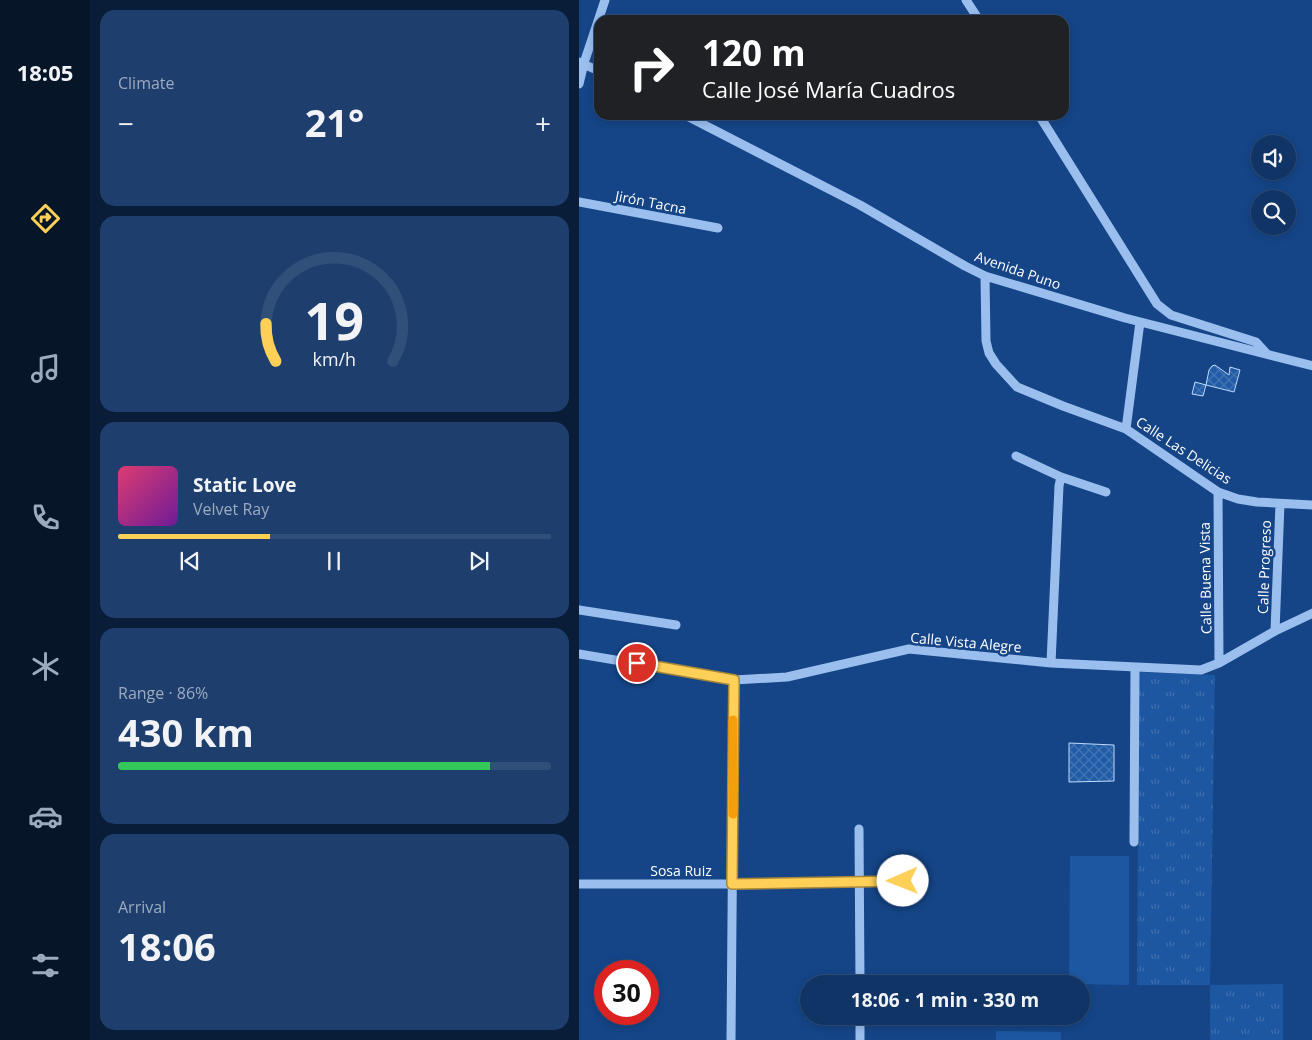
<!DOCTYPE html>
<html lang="en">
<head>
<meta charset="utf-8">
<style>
	body { margin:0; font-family:"Open Sans",sans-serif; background:#1e3f6e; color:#f1f3f6; height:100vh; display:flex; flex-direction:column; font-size:19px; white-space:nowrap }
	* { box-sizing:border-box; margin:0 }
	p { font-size:16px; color:#9caabf }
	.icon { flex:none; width:28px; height:28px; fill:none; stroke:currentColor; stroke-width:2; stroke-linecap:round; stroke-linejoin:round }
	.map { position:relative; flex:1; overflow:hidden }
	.sheet { display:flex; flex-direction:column; gap:10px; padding:10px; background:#091d38; width:489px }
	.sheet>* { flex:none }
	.top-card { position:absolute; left:15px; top:15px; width:475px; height:105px; border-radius:15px; box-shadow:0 2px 8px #0003,0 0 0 1px #304f79; background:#202124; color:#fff; overflow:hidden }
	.buttons { position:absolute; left:672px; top:135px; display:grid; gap:10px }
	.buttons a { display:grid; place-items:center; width:45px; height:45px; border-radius:50%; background:#103465; box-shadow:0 2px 8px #0003,0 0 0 1px #304f79; font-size:25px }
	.speed { position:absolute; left:15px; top:960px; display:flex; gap:10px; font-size:25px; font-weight:700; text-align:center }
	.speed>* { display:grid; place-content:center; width:65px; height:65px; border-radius:50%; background:#103465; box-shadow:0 2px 8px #0003,0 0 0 1px #304f79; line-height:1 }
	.speed .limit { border:8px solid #d22; background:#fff; color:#111 }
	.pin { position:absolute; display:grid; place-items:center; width:42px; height:42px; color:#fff; margin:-21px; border:2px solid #fff; border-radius:50%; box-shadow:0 1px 5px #0007 }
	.me { position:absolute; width:55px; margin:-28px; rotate:269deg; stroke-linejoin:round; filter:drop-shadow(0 0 4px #0008) }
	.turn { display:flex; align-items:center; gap:18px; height:105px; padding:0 25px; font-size:22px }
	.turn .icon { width:65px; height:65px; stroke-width:2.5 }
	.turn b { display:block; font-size:35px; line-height:42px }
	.big { font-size:38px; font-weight:700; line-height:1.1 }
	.sheet .widget { flex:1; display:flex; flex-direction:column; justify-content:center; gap:8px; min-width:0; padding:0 18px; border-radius:15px; background:#1e3f6e }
	.sheet .dial { align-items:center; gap:0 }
	.dial svg { height:130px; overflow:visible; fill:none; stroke:#304f79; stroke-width:7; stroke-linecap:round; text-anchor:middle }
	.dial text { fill:#f1f3f6; stroke:none }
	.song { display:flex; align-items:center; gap:15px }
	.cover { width:60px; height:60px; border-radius:8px; background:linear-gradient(135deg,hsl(340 70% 55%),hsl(280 70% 35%)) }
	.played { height:5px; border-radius:2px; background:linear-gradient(90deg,#ffd057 35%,#304f79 35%) }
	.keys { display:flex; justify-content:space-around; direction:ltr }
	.heat { display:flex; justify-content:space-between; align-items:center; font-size:28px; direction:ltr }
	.charge { height:8px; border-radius:4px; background:linear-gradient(90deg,#34c759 86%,#304f79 0) }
	.trip { position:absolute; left:221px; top:975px; width:290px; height:50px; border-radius:25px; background:#103465; box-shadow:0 2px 8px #0003,0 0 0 1px #304f79; font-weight:700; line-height:50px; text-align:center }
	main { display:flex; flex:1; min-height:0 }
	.dock { display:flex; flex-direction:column; width:90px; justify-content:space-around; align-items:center; background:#061528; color:#9caabf }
	.dock .icon { width:35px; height:35px }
	.dock .on { color:#ffd057 }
	.dock b { font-size:22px; color:#f1f3f6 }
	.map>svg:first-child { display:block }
	.grass { fill:url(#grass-tufts) }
	.pitch { fill:#1d57a1 }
	.building { fill:url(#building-cross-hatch); stroke:#bfdafb }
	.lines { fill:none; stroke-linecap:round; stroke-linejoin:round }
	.minor { stroke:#9abfef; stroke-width:9 }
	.route-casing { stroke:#a68739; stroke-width:12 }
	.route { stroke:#ffd057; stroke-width:9 }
	.slow { stroke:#f59e0b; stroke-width:9 }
	.labels { text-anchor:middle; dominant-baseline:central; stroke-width:5; stroke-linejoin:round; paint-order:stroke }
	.street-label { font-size:14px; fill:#fff; stroke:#154587 }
</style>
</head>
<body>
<main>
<nav class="dock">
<b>18:05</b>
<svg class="icon on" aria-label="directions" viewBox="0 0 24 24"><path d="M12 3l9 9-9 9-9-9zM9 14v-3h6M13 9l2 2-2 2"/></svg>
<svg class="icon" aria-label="music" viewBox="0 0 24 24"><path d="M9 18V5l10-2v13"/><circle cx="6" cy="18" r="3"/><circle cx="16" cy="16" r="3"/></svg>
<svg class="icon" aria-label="phone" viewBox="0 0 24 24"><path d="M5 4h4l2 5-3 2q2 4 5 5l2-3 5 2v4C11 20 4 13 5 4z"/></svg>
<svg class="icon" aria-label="climate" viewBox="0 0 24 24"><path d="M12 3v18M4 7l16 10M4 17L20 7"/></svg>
<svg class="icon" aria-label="car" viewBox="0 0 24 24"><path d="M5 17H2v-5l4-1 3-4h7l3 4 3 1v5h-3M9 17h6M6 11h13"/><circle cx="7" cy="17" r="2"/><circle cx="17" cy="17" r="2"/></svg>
<svg class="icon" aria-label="filters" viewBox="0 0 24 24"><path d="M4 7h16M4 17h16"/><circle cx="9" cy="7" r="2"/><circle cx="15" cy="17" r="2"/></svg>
</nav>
<section class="sheet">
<div class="widget"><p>Climate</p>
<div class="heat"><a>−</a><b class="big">21°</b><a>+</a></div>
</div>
<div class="widget dial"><svg viewBox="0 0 100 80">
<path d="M14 69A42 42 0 1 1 86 69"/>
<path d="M14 69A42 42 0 0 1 8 46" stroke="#ffd057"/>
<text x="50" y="56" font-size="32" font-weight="700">19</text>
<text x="50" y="72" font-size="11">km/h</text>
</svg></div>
<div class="widget">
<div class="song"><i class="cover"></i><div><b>Static Love</b><p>Velvet Ray</p></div></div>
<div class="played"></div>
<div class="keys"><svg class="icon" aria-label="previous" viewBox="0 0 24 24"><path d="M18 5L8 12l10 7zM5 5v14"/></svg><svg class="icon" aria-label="pause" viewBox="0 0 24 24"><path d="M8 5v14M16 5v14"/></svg><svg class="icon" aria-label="next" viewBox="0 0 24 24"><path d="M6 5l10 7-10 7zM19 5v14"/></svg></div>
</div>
<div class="widget"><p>Range · 86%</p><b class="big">430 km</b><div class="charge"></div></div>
<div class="widget"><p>Arrival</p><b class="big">18:06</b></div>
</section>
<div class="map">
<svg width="734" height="1040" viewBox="0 0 734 1040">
	<defs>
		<pattern id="grass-tufts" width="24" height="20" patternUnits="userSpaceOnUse" patternTransform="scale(1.25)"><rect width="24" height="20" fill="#1d57a1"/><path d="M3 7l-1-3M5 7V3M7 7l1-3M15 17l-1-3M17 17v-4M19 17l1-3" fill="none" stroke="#3f70af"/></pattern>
		<pattern id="building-cross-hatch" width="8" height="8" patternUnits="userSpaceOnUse" patternTransform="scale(1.25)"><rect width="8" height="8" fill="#225ca6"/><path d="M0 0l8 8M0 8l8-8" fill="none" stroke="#4374b3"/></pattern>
	</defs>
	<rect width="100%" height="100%" fill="#154587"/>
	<path class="grass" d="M560 672 636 675 631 985 704 984V1040H631V985H558Z"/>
	<path class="pitch" d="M491 856H550V985L490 984Z
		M417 1031 482 1032V1040H417Z"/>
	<path class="building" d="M636 365 650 375 651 367 661 370 655 392 627 385 630 370 633 366Z
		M616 382 627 385 624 396 613 394Z
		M490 743 535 745V781L490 782Z"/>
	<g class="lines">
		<path class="minor" d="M387 0 400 20
			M0 62 20 71
			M0 84 5 63 26 0
			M106 115 281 205 386 266 406 276 546 318 734 366
			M460 115 578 304 592 315 677 342 688 354
			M0 202 139 228
			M406 276 407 341 410 353 417 364 438 387 484 406 547 429 639 492 659 499 678 502 734 505
			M547 429 561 322
			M437 456 482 477 527 492
			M639 492 640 663
			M0 610 97 625
			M696 631 701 504
			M0 654 155 680 208 677 330 649 472 663 622 670 640 663 696 631 734 613
			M472 663 480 486 482 477
			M280 829 281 984
			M555 842 556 667
			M0 884H153L324 881
			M152 1040 155 680
			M281 1040V1016"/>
	</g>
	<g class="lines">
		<defs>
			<path id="route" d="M58 663 155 680 153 884 324 881"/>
		</defs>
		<use href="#route" class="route-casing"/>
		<use href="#route" class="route"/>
		<path class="slow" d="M154 814V720"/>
	</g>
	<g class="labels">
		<g class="street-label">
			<text transform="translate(72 202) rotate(11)">Jirón Tacna</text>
			<text transform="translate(439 270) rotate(19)">Avenida Puno</text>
			<text transform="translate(605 450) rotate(33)">Calle Las Delicias</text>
			<text transform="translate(685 567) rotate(-88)">Calle Progreso</text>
			<text transform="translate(626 578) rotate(-91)">Calle Buena Vista</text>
			<text transform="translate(387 642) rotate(5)">Calle Vista Alegre</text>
			<text x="102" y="870">Sosa Ruiz</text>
		</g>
	</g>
</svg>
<div class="buttons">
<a><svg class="icon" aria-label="sound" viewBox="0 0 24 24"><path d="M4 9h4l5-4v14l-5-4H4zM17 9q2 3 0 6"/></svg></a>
<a><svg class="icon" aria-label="search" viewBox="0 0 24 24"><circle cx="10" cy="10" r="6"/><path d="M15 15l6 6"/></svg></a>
</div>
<div class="speed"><div class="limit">30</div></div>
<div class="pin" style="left:58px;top:663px;background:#d93025"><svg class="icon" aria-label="arrive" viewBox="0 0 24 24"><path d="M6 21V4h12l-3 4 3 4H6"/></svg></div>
<svg class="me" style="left:324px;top:881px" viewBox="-20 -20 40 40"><circle r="19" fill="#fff"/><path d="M0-13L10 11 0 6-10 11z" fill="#ffd057"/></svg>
<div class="trip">18:06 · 1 min · 330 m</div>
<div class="top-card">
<div class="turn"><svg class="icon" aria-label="right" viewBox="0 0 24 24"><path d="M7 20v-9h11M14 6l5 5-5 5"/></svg><div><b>120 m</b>Calle José María Cuadros</div></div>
</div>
</div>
</main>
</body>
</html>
